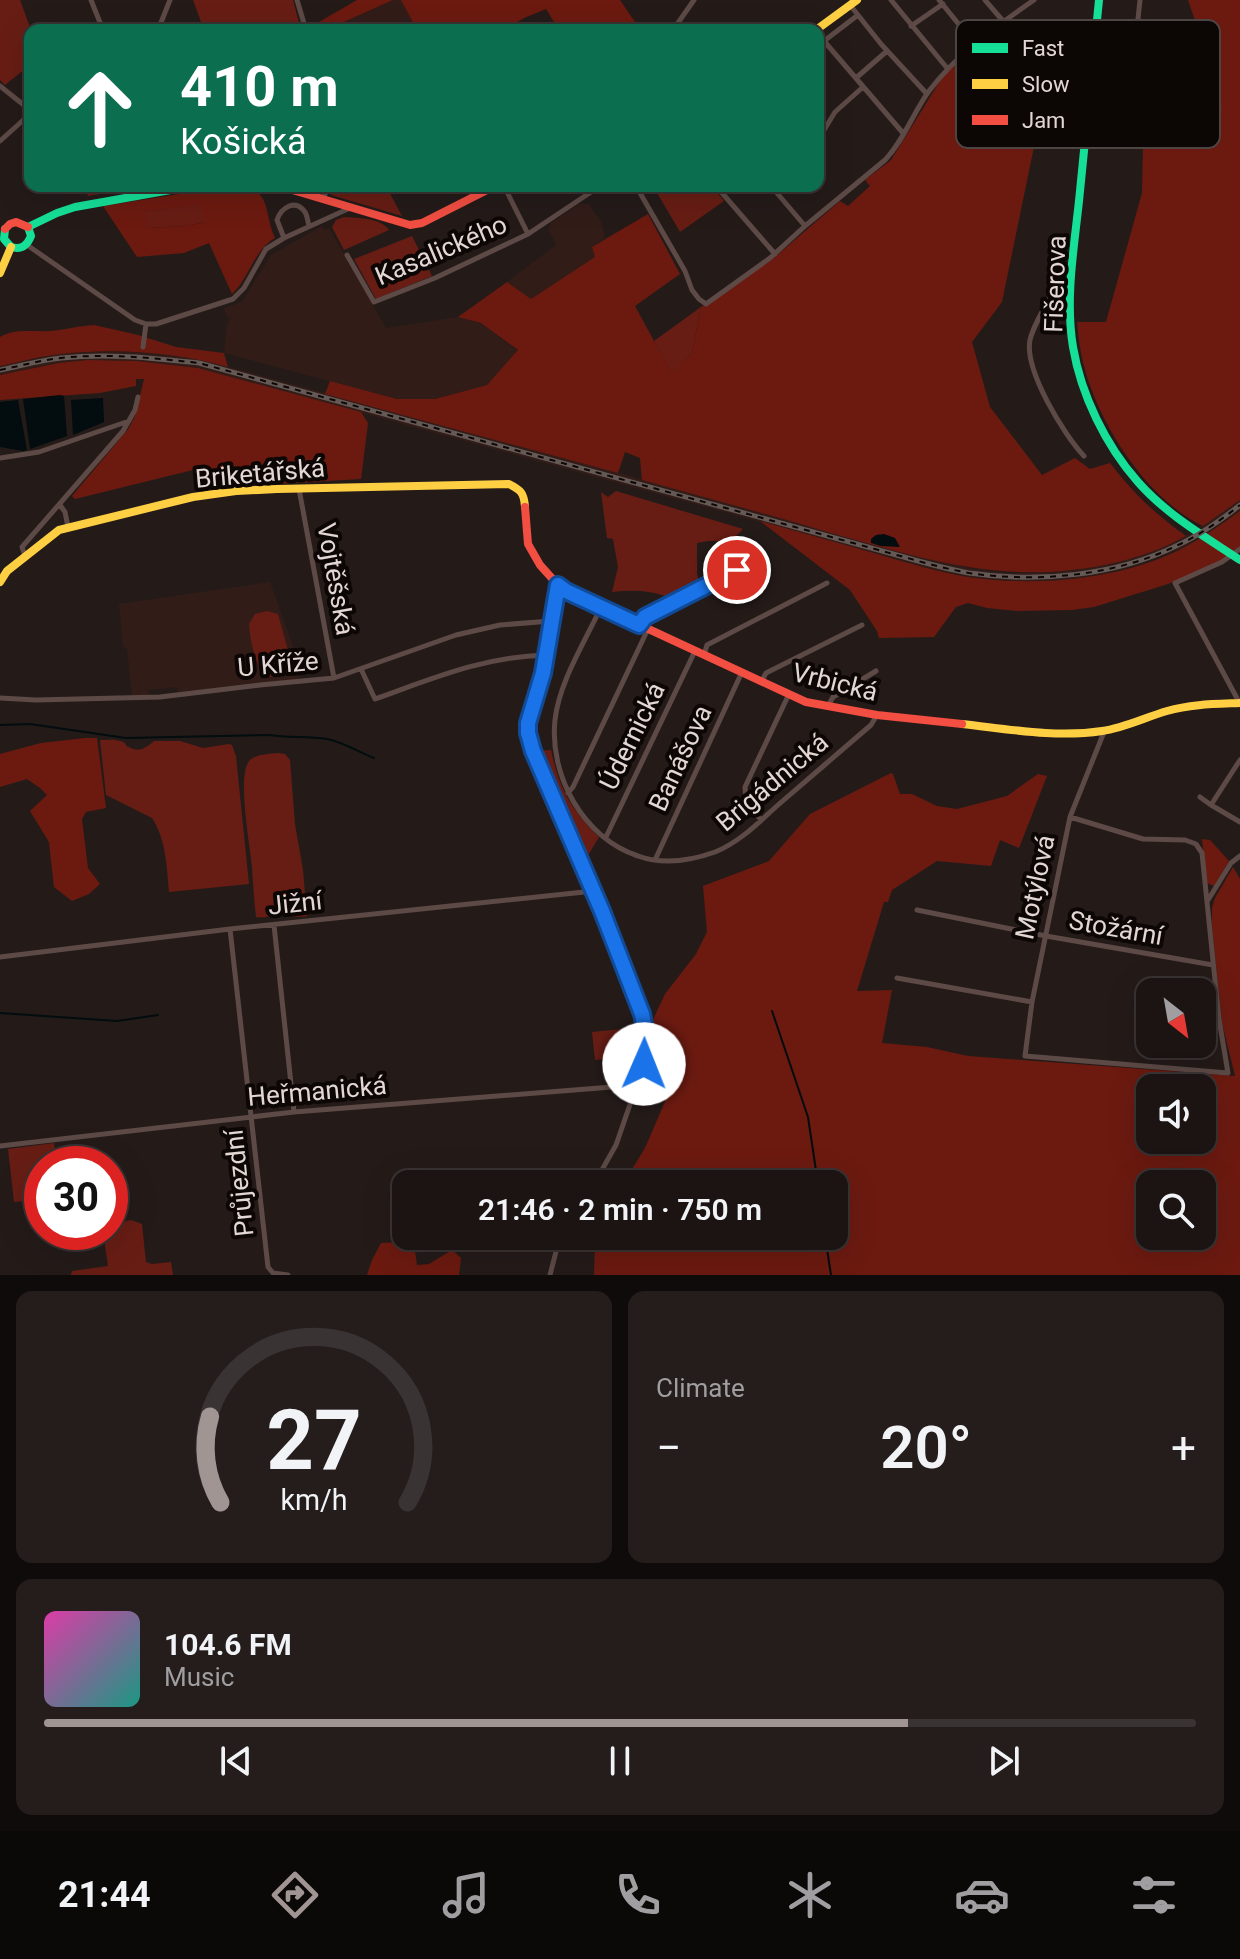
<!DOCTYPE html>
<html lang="en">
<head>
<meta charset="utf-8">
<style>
	body { margin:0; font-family:Roboto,sans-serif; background:#241d1c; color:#f1f3f6; height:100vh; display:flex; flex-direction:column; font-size:30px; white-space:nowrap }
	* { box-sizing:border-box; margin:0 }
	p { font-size:26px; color:#a09ea0 }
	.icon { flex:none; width:44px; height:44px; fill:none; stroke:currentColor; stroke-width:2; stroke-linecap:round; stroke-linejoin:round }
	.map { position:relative; height:1275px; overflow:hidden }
	.panel { display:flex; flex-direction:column; gap:16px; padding:16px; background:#0f0b0a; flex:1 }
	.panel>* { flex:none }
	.hud { position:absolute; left:24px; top:24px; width:800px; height:168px; border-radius:16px; box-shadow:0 8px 32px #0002,0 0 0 2px #393333; background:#0b6e4f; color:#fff; overflow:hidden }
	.needle { width:52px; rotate:149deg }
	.tools { position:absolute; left:1136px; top:978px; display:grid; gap:16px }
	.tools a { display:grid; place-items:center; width:80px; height:80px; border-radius:16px; background:#1b1413; box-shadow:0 8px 32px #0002,0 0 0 2px #393333; font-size:40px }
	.speed { position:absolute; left:24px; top:1146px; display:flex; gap:16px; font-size:40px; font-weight:700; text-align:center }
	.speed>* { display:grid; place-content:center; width:104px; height:104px; border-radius:50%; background:#1b1413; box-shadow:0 8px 32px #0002,0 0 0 2px #393333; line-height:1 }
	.speed .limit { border:12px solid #d22; background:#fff; color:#111 }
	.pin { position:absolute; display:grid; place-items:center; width:68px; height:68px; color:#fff; margin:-34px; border:4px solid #fff; border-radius:50%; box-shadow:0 2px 8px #0007 }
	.me { position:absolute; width:88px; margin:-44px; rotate:1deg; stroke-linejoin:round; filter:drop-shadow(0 0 6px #0008) }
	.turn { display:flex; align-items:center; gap:28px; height:168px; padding:0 24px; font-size:36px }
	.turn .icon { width:104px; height:104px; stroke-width:2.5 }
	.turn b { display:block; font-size:56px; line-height:68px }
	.big { font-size:60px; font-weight:600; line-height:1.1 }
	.panel .tile { flex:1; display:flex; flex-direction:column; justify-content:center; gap:12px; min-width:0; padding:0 28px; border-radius:16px; background:#241d1c }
	.panel .dial { align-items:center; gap:0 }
	.dial svg { height:208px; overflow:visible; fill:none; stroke:#393333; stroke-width:7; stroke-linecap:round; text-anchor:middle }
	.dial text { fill:#f1f3f6; stroke:none }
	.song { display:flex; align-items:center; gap:24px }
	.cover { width:96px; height:96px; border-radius:12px; background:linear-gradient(135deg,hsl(320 70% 55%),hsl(170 70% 35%)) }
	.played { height:8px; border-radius:4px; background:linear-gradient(90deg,#a09593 75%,#393333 75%) }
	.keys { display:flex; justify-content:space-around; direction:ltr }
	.heat { display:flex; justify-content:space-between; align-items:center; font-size:44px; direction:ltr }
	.panel .tiles { flex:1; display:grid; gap:16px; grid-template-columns:1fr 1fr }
	.tile:last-child { grid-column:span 2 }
	.trip { position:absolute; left:392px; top:1170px; width:456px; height:80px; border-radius:16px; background:#1b1413; box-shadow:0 8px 32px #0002,0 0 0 2px #393333; font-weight:600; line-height:80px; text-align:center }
	.menu { display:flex; height:128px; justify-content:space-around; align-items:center; background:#0b0808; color:#a09ea0 }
	.menu .icon { width:56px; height:56px }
	.menu .active { color:#a09593 }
	.menu b { font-size:36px; color:#f1f3f6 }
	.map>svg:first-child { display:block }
	.built { fill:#311c18 }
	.green { fill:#671d14 }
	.forest { fill:#6c1a10; fill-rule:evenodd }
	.water { fill:#030c0e }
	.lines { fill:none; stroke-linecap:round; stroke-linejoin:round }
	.stream { stroke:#030c0e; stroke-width:2 }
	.street { stroke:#5d4a46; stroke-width:5 }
	.fast { stroke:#16e098; stroke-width:8 }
	.slow { stroke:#ffcf43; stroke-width:8 }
	.jam { stroke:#f24e42; stroke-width:8 }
	.rail-casing { stroke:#655956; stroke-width:5 }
	.rail { stroke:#0c0605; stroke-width:2; stroke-dasharray:6; stroke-linecap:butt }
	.route-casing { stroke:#114b97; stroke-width:20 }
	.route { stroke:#1a73e8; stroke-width:14 }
	.labels { text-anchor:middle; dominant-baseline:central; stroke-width:8; stroke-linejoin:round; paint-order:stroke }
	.street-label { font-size:26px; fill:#e3d7d4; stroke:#0c0605 }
	.key { fill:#0c0605; stroke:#4c4543; stroke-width:2 }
	.key-label { font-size:22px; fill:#e3d7d4 }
</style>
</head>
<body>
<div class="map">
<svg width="1240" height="1275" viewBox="0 0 1240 1275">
	<rect width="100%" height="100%" fill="#241b19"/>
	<path class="built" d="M393 0H401L417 30H326Z
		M579 204H589L601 222 605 238 592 247 596 257 531 299 507 282 556 245 549 231 551 223Z
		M322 226 325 230 329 228 386 328 458 317 481 323 518 351 487 385 435 399H397L224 353 227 324 229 323 228 320 231 319 230 317H227L224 308 242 302 271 255Z
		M88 352H136L200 359 969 568 1010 573H1035L1078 570 1102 565 1136 557 1178 541 1240 500V511L1182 548 1138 565 1104 574 1079 578 1036 581H1009L968 577 943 572 198 368 136 361 88 360 59 363 0 375V366L58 354Z
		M270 582 294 649 299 680 178 693 177 687 148 690 147 696H132L127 649 123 646 119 604Z"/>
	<path class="green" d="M0 0H20L31 30 30 65 5 85 0 80Z
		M193 0H293L301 30H204Z
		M84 186H149L88 196Z
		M340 186H386L402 216 331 195 335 189Z
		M653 186H712L724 201 680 232Z
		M219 198 206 222 186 226 148 228 144 212 201 203Z
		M344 217C359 218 381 218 389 230L344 250 332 227 336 220Z
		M412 236 432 276 376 299 354 259Z
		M701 307 692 353 672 375 654 341Z
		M616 491 743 529 731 541H708L697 543V574L700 586 667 601 665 596C648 590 630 590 612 592L618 567 613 539 607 538 601 492 608 497Z
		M267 611 278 614 294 672 289 674 287 670C260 696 250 643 249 624L255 614Z
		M100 740C106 740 114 739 120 741 130 744 121 744 131 748 140 753 148 746 154 741H180L203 748 229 744 232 745 236 756 249 884 169 892C167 868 166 839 152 818L106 795Z
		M551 750C559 788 571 810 599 837L584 862 536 751Z
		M278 753 285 754 290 760 295 824 303 870 307 916C295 918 295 916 285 915 275 914 266 919 256 917 254 900 253 884 252 867 250 845 237 777 249 761 255 754 269 754 278 753Z
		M642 1027 644 1040 642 1056 595 1060 592 1032Z
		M54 1143 57 1164H42V1199L14 1202 8 1149Z
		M131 1220 142 1224 146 1262 152 1264 171 1262 173 1275H71L72 1271 108 1266 103 1232H115L117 1223Z"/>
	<path class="forest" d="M357 0H393L326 30H314L312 26Z
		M401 0H620L635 22 613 30H559L546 9 524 18 504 30H417Z
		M1188 0H1240V500L1203 526C1144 498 1093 416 1081 353 1079 343 1078 332 1077 322H1106L1142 193 1143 143H1215L1218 57 1198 29Z
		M983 41 1010 80 1037 61 1051 64 1002 302 972 342 990 407 1042 475 1075 458 1090 469 1110 463C1135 495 1153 512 1186 536 1165 548 1142 556 1118 562 1009 588 928 560 824 531 764 513 703 497 642 480L640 458 625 452 618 473 325 394 330 381 397 399H435L487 385 518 350 481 323 458 317 507 282 531 299 595 257 592 247 648 214 680 274 635 306 672 374 692 353 701 307 775 257 840 201 848 206 870 186 865 180 891 160 945 73Z
		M230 186C274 186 262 209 275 238 253 251 250 277 232 294L209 243 184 253 137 257 103 206ZM200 204 206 222 186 226 148 228 145 212Z
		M94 325 138 335 176 347 224 353 228 367C174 352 116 348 61 354 41 356 20 362 0 366V337C15 328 32 332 50 331 64 330 78 326 94 325Z
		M88 360 136 361 198 368 361 412 368 423 361 479 243 486C225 481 215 469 197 469L75 499 72 496 129 428 135 416 144 379H136V386L100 393 0 400V375L59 363Z
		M1240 511V546L1221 561 1168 584 1094 607 1072 610 1017 611 987 608 968 603 956 607 934 637 879 638 877 631 850 590 760 521C802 533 843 544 884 556 912 564 939 572 968 577 1036 587 1121 580 1183 548 1203 537 1222 524 1240 511Z
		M85 738H97L106 808 86 812 82 819 88 868 100 884 89 894 72 901 54 887 49 842 30 811 47 795 40 788 27 779 0 787V754L41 743Z
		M891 773 893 774 900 794H912L937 806 957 809 1007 796 1038 774 1047 776 1019 848 1000 840 991 866 937 861 892 890 888 902H884L857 991 892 990 882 1043 927 1047 968 1056 1235 1076 1222 1023 1212 925V908L1215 898 1233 867 1240 879V1275H594L595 1242 598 1236H834V1184H623L645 1148 673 1083C672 1067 660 1065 649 1074L653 1045 650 1026 665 994 696 954 707 932 703 886 769 861 810 814ZM1150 1088H1202V1140H1150ZM1150 1184H1202V1236H1150Z
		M1202 839 1210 840 1229 861 1214 886 1207 883Z
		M404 1210 406 1212V1236H413L417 1265 429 1264 452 1250 461 1258 459 1275H367L372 1260 381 1243 401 1242 398 1211Z"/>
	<path class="water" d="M60 395 64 396 67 436 30 449 23 399Z
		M103 398 104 422 73 435 71 400Z
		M18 400 27 450 23 451 0 447V402Z
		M884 534 895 538 900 547 881 546 871 543V539L876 535Z"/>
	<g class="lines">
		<path class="stream" d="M0 725 30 724 126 738 270 735C289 738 308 736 327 739 343 742 359 752 374 758
			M772 1011 808 1117 818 1184
			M0 1013 117 1021 158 1015
			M825 1236 831 1275"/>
		<path class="street" d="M91 0 103 30
			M297 0 306 30
			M891 0 947 68
			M939 0 974 43
			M985 0 1003 21
			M850 5 881 44 927 94
			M911 26 943 4
			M158 30 170 0
			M673 30 694 0
			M818 34 903 133
			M824 41 858 15
			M856 78 887 51
			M0 86 30 110
			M1089 110 1128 113 1219 109
			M1128 113 1140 0
			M818 140 835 112 863 87
			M0 141 30 114
			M504 186 528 234
			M636 186 685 271 692 290 699 299 706 304 770 258 805 226 885 160C904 140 913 113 929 91 958 53 995 27 1034 0
			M716 186 775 254
			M771 186 805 226
			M322 199 330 186
			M284 238 277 220C281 208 295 198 305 212 307 215 308 222 309 226
			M27 245 135 320 146 324H156L233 299 244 288 266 249 284 238 350 208
			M347 255 374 302 435 278 528 234 600 186
			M1071 263C1060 282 1034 321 1030 340 1024 370 1064 435 1084 456
			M143 347 146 324
			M0 458 39 452 129 421
			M299 489 334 678
			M60 505 65 512 68 527
			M25 556 22 547 123 431 135 410 138 397
			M558 585 543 673 528 723V733L533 751 602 911 637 1000 642 1014 648 1043 644 1064 616 1145 594 1184
			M601 607C585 642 559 682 555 720 549 775 583 838 638 856 663 865 690 861 715 852 740 842 759 822 778 805 809 778 840 752 871 725L877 715
			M640 624 645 617 764 556
			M704 655 707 645 827 583
			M361 669 375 699C434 678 482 657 546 655
			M761 682 766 673 862 625
			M0 698 36 700 160 697 260 685 334 678 456 635 500 625 551 621
			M1239 702 1175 583 1222 562 1240 549
			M828 706 833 697 876 671
			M1240 760 1211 805 1240 822
			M568 793 573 787 648 629
			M1200 797 1211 805
			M1070 817 1143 839 1185 840 1196 844 1202 853 1219 1019 1228 1073 1025 1056 1032 1002 1070 817 1104 732
			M761 820 746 801 745 787 789 694
			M606 837 695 651
			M655 860 742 672
			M1208 900 1231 863 1240 856
			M917 910 1046 936 1213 965
			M274 925 294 1112
			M230 929 268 1267 273 1273 288 1275
			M0 957 230 929 594 891
			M897 978 1032 1002
			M0 1146 294 1112 637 1085
			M550 1275 560 1236"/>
		<path class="fast" d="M1099 0C1092 67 1086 134 1079 201 1074 248 1065 299 1073 347 1081 395 1106 446 1138 482 1167 515 1204 536 1240 560
			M28 227 57 213 75 207 193 186
			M5 229 4 239 11 247
			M11 247C21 250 27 246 31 236L28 227"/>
		<path class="slow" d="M816 30 857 0
			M0 273 11 247
			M0 582 7 571 59 530 193 497 236 491 277 489 509 484C521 490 524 493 525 507
			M962 724C1008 729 1056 738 1102 731 1124 728 1146 717 1167 711 1191 704 1215 704 1240 703"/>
		<path class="jam" d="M279 186 410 225 422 223 495 186
			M5 229 10 224 16 222 28 227
			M525 507 528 544 540 565 558 585 601 607 806 702 877 715 962 724"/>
		<defs>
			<path id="rail" d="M0 370C20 366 41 360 61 358 108 353 153 358 199 363L904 557C925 563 947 569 969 573 1038 583 1116 576 1178 545 1200 535 1221 520 1240 505"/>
		</defs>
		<use href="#rail" class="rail-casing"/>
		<use href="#rail" class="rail"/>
	</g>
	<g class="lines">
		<defs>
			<path id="route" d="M644 1064 648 1043 642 1014 602 911 533 751 528 733V723L543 673 558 585 566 591 639 625 645 617 737 570"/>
		</defs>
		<use href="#route" class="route-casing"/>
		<use href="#route" class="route"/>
	</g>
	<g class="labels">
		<g class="street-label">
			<text transform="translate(441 250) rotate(-23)">Kasalického</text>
			<text transform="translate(1055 284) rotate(-88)">Fišerova</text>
			<text transform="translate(260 473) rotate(-5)">Briketářská</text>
			<text transform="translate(336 579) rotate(80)">Vojtěšská</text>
			<text transform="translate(278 664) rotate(-5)">U Kříže</text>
			<text transform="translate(835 682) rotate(14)">Vrbická</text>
			<text transform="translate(632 736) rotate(-64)">Údernická</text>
			<text transform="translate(680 758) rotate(-65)">Banášova</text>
			<text transform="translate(772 782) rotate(-40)">Brigádnická</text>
			<text transform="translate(1035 887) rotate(-78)">Motýlová</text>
			<text transform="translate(295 903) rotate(-6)">Jižní</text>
			<text transform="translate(1116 928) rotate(10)">Stožární</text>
			<text transform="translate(317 1091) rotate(-5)">Heřmanická</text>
			<text transform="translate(239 1183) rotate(-96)">Průjezdní</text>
		</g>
	</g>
	<rect x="956" y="20" width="264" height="128" rx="12" class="key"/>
	<rect x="972" y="43" width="36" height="10" fill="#16e098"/>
	<rect x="972" y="79" width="36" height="10" fill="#ffcf43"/>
	<rect x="972" y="115" width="36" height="10" fill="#f24e42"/>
	<g class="key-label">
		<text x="1022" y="56">Fast</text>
		<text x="1022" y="92">Slow</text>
		<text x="1022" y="128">Jam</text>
	</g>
</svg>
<div class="tools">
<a><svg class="needle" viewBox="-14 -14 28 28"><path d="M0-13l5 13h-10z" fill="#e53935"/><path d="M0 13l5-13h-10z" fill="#a09ea0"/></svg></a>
<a><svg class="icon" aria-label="sound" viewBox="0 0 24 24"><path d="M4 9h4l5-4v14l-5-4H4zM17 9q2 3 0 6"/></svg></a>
<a><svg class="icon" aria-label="search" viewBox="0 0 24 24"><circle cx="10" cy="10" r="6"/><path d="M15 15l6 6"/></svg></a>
</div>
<div class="speed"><div class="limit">30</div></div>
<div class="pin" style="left:737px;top:570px;background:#d93025"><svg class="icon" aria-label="arrive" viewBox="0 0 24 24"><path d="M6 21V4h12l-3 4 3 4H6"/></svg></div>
<svg class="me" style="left:644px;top:1064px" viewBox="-20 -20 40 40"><circle r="19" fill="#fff"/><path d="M0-13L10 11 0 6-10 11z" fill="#1a73e8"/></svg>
<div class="trip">21:46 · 2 min · 750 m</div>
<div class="hud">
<div class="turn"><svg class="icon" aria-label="ahead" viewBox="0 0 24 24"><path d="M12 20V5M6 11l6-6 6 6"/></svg><div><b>410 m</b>Košická</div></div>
</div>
</div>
<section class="panel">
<div class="tiles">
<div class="tile dial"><svg viewBox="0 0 100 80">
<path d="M14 69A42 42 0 1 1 86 69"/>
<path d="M14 69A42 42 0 0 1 10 36" stroke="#a09593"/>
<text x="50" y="56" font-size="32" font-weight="700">27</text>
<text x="50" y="72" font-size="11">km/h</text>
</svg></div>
<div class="tile"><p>Climate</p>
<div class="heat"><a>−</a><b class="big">20°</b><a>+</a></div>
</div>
<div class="tile">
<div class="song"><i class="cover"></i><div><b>104.6 FM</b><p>Music</p></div></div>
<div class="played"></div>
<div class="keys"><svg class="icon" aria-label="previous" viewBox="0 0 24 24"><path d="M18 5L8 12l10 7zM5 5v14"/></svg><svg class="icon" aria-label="pause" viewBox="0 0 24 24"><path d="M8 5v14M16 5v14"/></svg><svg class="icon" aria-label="next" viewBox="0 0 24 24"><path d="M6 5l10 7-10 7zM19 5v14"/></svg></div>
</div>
</div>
</section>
<nav class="menu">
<b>21:44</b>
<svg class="icon active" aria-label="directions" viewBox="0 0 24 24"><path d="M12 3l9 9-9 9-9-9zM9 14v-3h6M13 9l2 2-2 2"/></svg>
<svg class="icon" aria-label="music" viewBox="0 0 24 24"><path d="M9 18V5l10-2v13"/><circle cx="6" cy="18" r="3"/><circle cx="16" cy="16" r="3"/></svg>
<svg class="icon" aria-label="phone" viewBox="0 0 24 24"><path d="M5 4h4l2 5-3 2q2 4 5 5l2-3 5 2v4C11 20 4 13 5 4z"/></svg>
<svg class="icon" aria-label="climate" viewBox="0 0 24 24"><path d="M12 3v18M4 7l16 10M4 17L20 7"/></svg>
<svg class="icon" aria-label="car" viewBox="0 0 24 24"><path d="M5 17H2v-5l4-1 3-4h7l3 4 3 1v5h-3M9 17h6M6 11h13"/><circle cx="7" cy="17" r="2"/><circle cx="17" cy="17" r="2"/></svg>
<svg class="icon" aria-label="filters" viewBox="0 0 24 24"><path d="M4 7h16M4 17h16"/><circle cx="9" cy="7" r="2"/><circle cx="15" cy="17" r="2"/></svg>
</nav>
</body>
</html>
